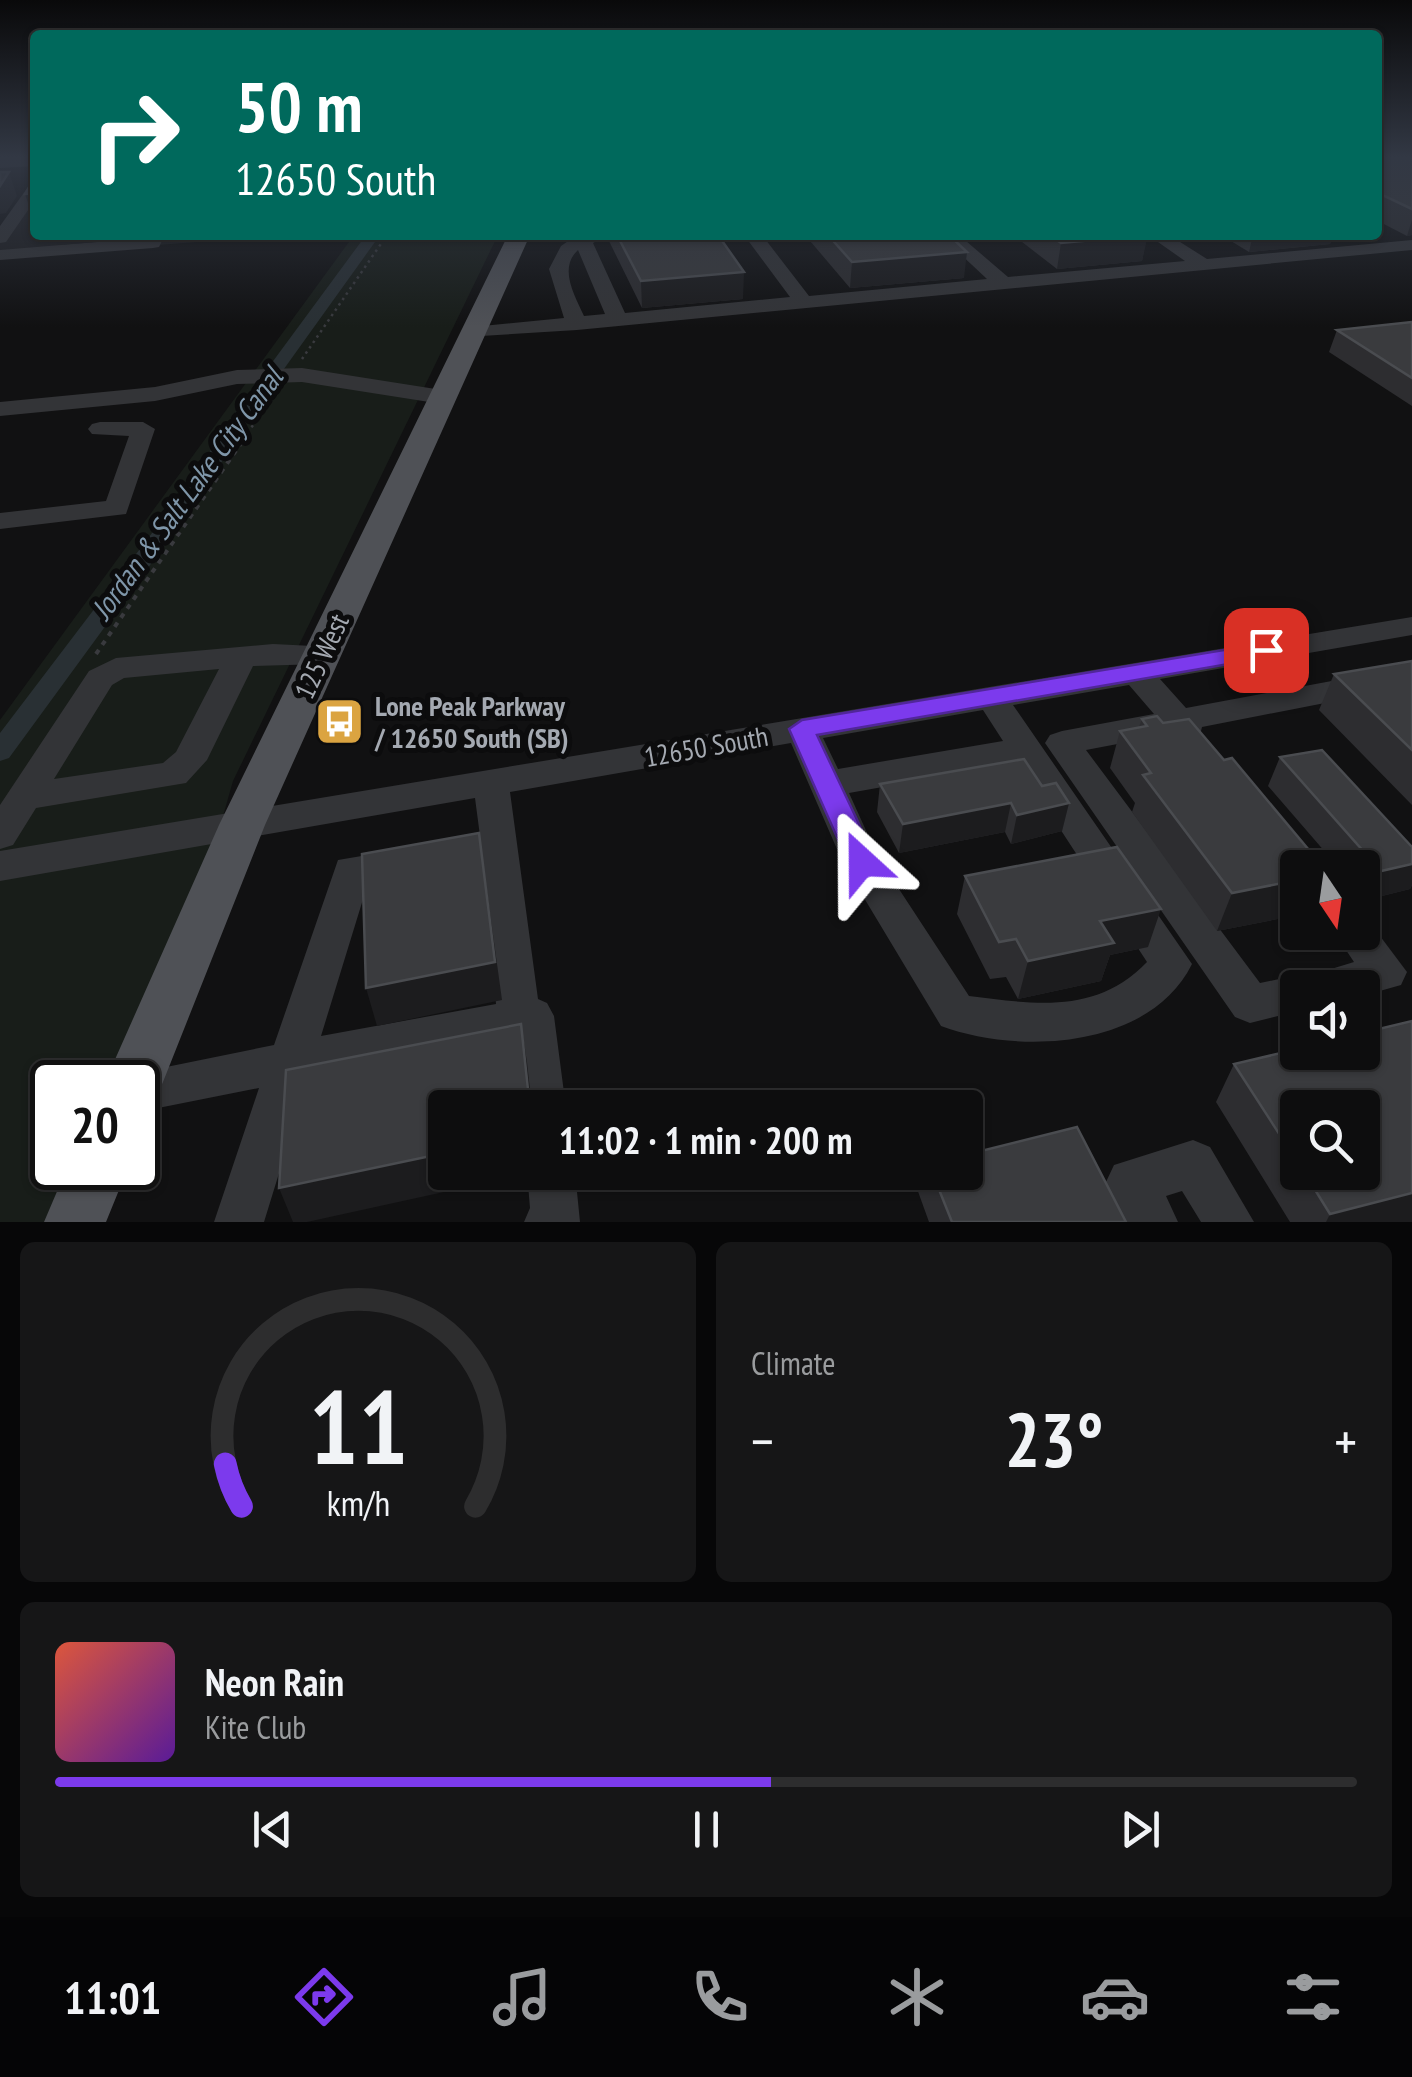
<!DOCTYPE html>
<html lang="en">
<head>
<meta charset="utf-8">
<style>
	body { margin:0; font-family:"PT Sans Narrow",sans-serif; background:#161617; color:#f1f3f6; height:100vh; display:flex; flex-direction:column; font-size:38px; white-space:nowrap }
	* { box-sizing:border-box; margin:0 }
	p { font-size:32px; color:#9a9c9e }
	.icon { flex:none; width:55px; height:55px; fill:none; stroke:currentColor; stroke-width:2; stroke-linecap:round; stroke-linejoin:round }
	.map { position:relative; height:1222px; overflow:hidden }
	.sheet { display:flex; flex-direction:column; gap:20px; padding:20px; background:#070708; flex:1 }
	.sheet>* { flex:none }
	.top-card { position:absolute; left:30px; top:30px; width:1352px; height:210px; border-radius:10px; box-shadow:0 2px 8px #0004,0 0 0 2px #2d2d2e; background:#00695c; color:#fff; overflow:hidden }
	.needle { width:65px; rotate:167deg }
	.buttons { position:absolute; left:1280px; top:850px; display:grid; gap:20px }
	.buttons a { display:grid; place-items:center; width:100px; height:100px; border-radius:10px; background:#0d0d0e; box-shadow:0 2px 8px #0004,0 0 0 2px #2d2d2e; font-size:50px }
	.speed { position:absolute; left:30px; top:1060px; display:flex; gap:20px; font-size:50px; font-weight:700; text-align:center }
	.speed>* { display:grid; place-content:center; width:130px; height:130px; border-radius:50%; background:#0d0d0e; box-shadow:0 2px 8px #0004,0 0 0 2px #2d2d2e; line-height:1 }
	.speed .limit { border:5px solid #111; border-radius:15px; background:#fff; color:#111 }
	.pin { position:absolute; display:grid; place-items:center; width:85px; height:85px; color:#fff; margin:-42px; border-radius:20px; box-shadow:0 5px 15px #0006 }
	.me { position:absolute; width:110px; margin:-55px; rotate:336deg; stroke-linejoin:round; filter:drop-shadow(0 0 8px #0008) }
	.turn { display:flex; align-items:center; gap:35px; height:210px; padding:0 40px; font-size:45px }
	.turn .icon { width:130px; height:130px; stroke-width:2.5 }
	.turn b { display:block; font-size:70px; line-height:85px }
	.big { font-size:75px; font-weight:800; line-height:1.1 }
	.sheet .tile { flex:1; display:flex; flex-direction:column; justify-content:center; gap:15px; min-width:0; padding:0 35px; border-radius:15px; background:#161617 }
	.sheet .dial { align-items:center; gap:0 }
	.dial svg { height:260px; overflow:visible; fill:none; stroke:#2d2d2e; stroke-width:7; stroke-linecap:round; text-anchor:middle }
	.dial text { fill:#f1f3f6; stroke:none }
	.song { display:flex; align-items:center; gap:30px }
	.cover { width:120px; height:120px; border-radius:15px; background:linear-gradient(135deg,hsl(10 70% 55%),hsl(270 70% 35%)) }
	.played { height:10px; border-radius:5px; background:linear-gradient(90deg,#7c3aed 55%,#2d2d2e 55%) }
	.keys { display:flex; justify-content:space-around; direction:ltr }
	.heat { display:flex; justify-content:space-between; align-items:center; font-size:55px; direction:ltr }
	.sheet .tiles { flex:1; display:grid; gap:20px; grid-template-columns:1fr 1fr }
	.tile:last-child { grid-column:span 2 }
	.trip { position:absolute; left:428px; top:1090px; width:555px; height:100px; border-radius:10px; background:#0d0d0e; box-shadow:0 2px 8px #0004,0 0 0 2px #2d2d2e; font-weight:800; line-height:100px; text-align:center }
	.dock { display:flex; height:160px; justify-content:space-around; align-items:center; background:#050506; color:#9a9c9e }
	.dock .icon { width:70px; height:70px }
	.dock .on { color:#7c3aed }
	.dock b { font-size:45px; color:#f1f3f6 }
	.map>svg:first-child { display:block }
	.built { fill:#1d1d1f }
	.green { fill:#181d19 }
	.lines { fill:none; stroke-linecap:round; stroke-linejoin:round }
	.canal { fill:#293034; fill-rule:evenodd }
	.path-far1 { stroke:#393a3e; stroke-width:2.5; stroke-dasharray:2.5 4; stroke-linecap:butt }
	.path { stroke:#393a3e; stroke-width:4; stroke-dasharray:5 6; stroke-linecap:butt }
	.minor { fill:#333437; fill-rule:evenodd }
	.major { fill:#4f5156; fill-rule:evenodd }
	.wall { fill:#2d2d30; fill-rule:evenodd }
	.shaded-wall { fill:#1c1c1e }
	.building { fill:#3a3b3e; stroke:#4a4c50; stroke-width:2.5 }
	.route { fill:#7c3aed; stroke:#51269a; stroke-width:2.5 }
	.labels { text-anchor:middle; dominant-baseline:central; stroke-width:10; stroke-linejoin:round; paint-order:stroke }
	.street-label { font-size:28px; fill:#a4a9b1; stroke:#0c0c0d }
	.poi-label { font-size:28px; font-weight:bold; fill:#a4a9b1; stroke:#0c0c0d; text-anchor:start }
	.water-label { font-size:30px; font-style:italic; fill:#7f96a9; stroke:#0c0c0d }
</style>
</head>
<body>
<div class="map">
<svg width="1412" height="1222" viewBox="0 0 1412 1222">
	<rect width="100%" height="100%" fill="#111112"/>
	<path class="built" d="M35 189V235H290L0 257V240Z"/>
	<path class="green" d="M354 235H498L233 781 202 890 115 1082H52V1168H76L51 1222H0V720Z"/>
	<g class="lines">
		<path class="canal" d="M366 235H380L251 415 199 498 9 758 0 761V733L184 491 237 410Z"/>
		<path class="path-far1" d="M302 359 387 235
			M244 438 275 394"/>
		<path class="path" d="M96 654 246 436"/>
		<path class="minor" d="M35 156V166L0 168V158Z
			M35 185V200L6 242 0 243V226L28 187Z
			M147 235H165L159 247 153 248 0 260V250L146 238Z
			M577 235H607L593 243 625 313 790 297 744 235H762L809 296 987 279 940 235H959L1008 277 1185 261 1148 235H1169L1207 259 1412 240V250L577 330 465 337 462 333 465 329 472 327 564 318 549 269 561 246ZM578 250 605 314 584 316C575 296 558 268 578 250Z
			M302 368 442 390 453 397 442 404 302 382 237 384 155 401 0 416V402L155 387 237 370Z
			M100 422H143L155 429 126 514 0 529V513L106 501 129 436 92 434 88 429 92 424Z
			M1412 617V635L1160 679 1186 708 1412 666V686L1202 727 1199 739 1187 743 1170 734 1086 750 1260 983 1298 975 1305 977 1354 962 1334 932H1362V918L1368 920 1407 972 1401 985 1362 996V988H1298V1011L1250 1023 1235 1017 1045 743 1050 735 1062 731 1154 714 1129 685 1013 705 1192 964C1150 1049 1019 1055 941 1026L843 863 791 743 510 792 538 999 547 1003 554 1016 566 1108H520L513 1039 308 1079 264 1222H214L259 1088 138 1112V1082H119L122 1076 274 1045 338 860 480 836 475 798 0 881V851ZM983 710 1003 741 838 769 823 738ZM1017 763 1147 962C1096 1015 1035 1004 969 996L878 857 849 793ZM483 864 496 1004 321 1036 368 883Z
			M273 644 333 647 338 654 333 661 322 664 253 666 207 760 186 783 36 808 13 845 0 849V805L89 671 116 658ZM219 669 176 752 163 763 54 779 112 685 124 678Z
			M1193 1140 1210 1147 1254 1222H1201L1182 1191 1166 1196 1178 1222H1126L1106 1182 1114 1165Z
			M527 1172H575L580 1222H524L530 1208Z"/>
		<path class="major" d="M508 235H530L265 825 163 1082 154 1101 138 1107V1082H105L219 825Z
			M67 1168H128L106 1222H44Z"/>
	</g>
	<path class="wall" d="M1378 156H1412V235L1407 236 1378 221Z
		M608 235H718L743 299 642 308 609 241Z
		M805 235H949L964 278 850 288Z
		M1013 235H1147L1142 261 1057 269Z
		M1221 235H1333L1330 244 1249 252Z
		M1412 322V406L1329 352 1337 330Z
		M1412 661V805L1319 710 1334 674Z
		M1142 719 1298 868V915L1217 931 1132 812 1135 803 1110 768 1120 731 1139 727Z
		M1280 757 1412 847V885L1410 889 1366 900 1362 895V868H1339L1268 786Z
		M880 784 1042 786 1069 803 1062 831 1011 844 1005 832 899 853 877 812Z
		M965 876 1148 947 1110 955 1101 981 1018 999 1006 977 990 979 957 914Z
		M1412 1021V1222H1290L1216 1102 1234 1064 1298 1049V1052H1362V1033ZM1298 1108H1362V1172H1298Z
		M911 1172H965L1126 1222H929Z"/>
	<path class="shaded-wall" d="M9 172 17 196 6 213 0 214V186Z
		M35 193V212H31L25 194Z
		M1412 220V235L1407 236Z
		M55 235H124L122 240 58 245Z
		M1148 235 1142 261 1057 269 1061 243Z
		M1253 235H1333L1330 244 1249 252Z
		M967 252 964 278 850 288 852 262Z
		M744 272 743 299 642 308 641 281Z
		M1011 803 1005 832 899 853 903 824Z
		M1069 803 1062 831 1011 844 1017 815Z
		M479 833 502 1000 377 1026 366 988Z
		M1412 864V885L1410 889 1366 900 1381 871Z
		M1298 880V915L1217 931 1232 893Z
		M1161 909 1148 947 1110 955 1101 981 1018 999 1028 961 1100 921Z
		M521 1024 527 1062 532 1108H530Z
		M445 1153V1172H535L307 1222H293L279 1188Z
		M1412 1193V1222H1326L1330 1214Z"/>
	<path class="building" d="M1378 156H1412V209L1378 193Z
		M0 172H9L0 186Z
		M35 177V193L25 194Z
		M617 235H718L744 272 641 281Z
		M828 235H949L967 252 852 262Z
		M1050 235H1148L1061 243Z
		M1412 322V378L1337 330Z
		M1412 661V750L1334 674Z
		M1157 716 1163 723 1189 719 1224 760 1232 758 1324 868H1298V880L1232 893 1143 775 1151 773 1120 731 1147 726 1142 719Z
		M1322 750 1412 847V864L1381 871 1280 757Z
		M1024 759 1042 786 1056 783 1069 803 1017 815 1011 803 903 824 880 784Z
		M479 833 495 962 366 988 362 854Z
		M1117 847 1161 909 1100 921 1114 943 1028 961 1016 939 999 942 965 876Z
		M1412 1021V1193L1330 1214 1304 1172H1362V1108H1298V1163L1234 1064 1298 1049V1052H1362V1033Z
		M521 1024 530 1108H445V1153L279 1188 286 1070Z
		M1077 1127 1126 1222H952L932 1172H965V1155Z"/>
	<linearGradient id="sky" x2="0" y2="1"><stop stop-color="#09090a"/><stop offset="0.48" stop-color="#323844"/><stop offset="1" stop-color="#323844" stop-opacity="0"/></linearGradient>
	<rect width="1412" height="327" fill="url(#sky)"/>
	<path class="route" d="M1266 643 1278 650 1275 656 817 735 877 862 873 870 862 874 852 870 848 862 789 729 802 720Z"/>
	<defs>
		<symbol id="bus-square" viewBox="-11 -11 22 22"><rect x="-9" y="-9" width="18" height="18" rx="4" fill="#dba441" stroke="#0c0c0d"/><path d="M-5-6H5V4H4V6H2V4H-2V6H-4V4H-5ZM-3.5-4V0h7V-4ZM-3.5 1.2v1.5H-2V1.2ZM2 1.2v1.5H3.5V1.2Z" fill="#fff"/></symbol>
	</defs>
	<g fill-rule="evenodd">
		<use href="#bus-square" x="312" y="694" width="55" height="55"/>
	</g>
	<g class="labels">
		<g class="street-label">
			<text transform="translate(321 656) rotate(-65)">125 West</text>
			<text transform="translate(706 746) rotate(-10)">12650 South</text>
		</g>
		<g class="poi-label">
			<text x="375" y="705">Lone Peak Parkway<tspan x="375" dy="32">/ 12650 South (SB)</tspan></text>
		</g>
		<g class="water-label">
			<text transform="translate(186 493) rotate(-54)">Jordan &amp; Salt Lake City Canal</text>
		</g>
	</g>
</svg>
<div class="buttons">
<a><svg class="needle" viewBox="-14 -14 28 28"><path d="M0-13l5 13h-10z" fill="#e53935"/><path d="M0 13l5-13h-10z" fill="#9a9c9e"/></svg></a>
<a><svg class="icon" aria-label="sound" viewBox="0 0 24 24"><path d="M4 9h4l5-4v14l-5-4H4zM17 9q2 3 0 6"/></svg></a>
<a><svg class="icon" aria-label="search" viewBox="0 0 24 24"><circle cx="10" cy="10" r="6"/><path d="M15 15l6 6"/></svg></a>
</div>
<div class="speed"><div class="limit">20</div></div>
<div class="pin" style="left:1266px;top:650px;background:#d93025"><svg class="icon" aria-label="arrive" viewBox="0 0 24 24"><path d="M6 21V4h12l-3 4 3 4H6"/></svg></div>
<svg class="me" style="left:862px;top:862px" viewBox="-20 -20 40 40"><path d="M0-17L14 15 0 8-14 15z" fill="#7c3aed" stroke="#fff" stroke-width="4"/></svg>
<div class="trip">11:02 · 1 min · 200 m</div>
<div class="top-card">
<div class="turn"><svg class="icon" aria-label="right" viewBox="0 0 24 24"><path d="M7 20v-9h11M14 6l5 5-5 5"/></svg><div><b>50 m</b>12650 South</div></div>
</div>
</div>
<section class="sheet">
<div class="tiles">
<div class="tile dial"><svg viewBox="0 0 100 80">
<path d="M14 69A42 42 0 1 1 86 69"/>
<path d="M14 69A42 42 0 0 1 9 56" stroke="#7c3aed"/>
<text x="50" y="56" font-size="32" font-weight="700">11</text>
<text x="50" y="72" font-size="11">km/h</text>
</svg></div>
<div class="tile"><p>Climate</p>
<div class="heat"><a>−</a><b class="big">23°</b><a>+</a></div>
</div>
<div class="tile">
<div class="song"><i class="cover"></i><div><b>Neon Rain</b><p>Kite Club</p></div></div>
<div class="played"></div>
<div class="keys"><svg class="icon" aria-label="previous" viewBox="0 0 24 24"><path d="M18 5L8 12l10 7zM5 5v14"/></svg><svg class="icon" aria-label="pause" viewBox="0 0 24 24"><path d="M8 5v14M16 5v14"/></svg><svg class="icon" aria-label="next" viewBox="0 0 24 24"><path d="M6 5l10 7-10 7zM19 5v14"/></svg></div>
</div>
</div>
</section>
<nav class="dock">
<b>11:01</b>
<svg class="icon on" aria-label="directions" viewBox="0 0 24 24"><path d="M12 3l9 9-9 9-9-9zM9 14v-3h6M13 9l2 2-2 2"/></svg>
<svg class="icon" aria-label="music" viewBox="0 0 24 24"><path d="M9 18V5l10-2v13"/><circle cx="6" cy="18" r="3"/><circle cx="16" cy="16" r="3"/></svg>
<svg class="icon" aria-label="phone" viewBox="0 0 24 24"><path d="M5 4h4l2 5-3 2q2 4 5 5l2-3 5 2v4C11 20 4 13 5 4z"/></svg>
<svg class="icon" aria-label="climate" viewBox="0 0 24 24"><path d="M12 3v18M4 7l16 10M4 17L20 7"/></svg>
<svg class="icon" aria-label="car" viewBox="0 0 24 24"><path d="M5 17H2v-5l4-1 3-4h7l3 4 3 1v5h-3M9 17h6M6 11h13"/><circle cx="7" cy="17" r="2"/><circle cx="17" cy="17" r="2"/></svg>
<svg class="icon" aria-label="filters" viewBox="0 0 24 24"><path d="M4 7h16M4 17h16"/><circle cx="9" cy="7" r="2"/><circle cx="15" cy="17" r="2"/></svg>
</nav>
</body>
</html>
